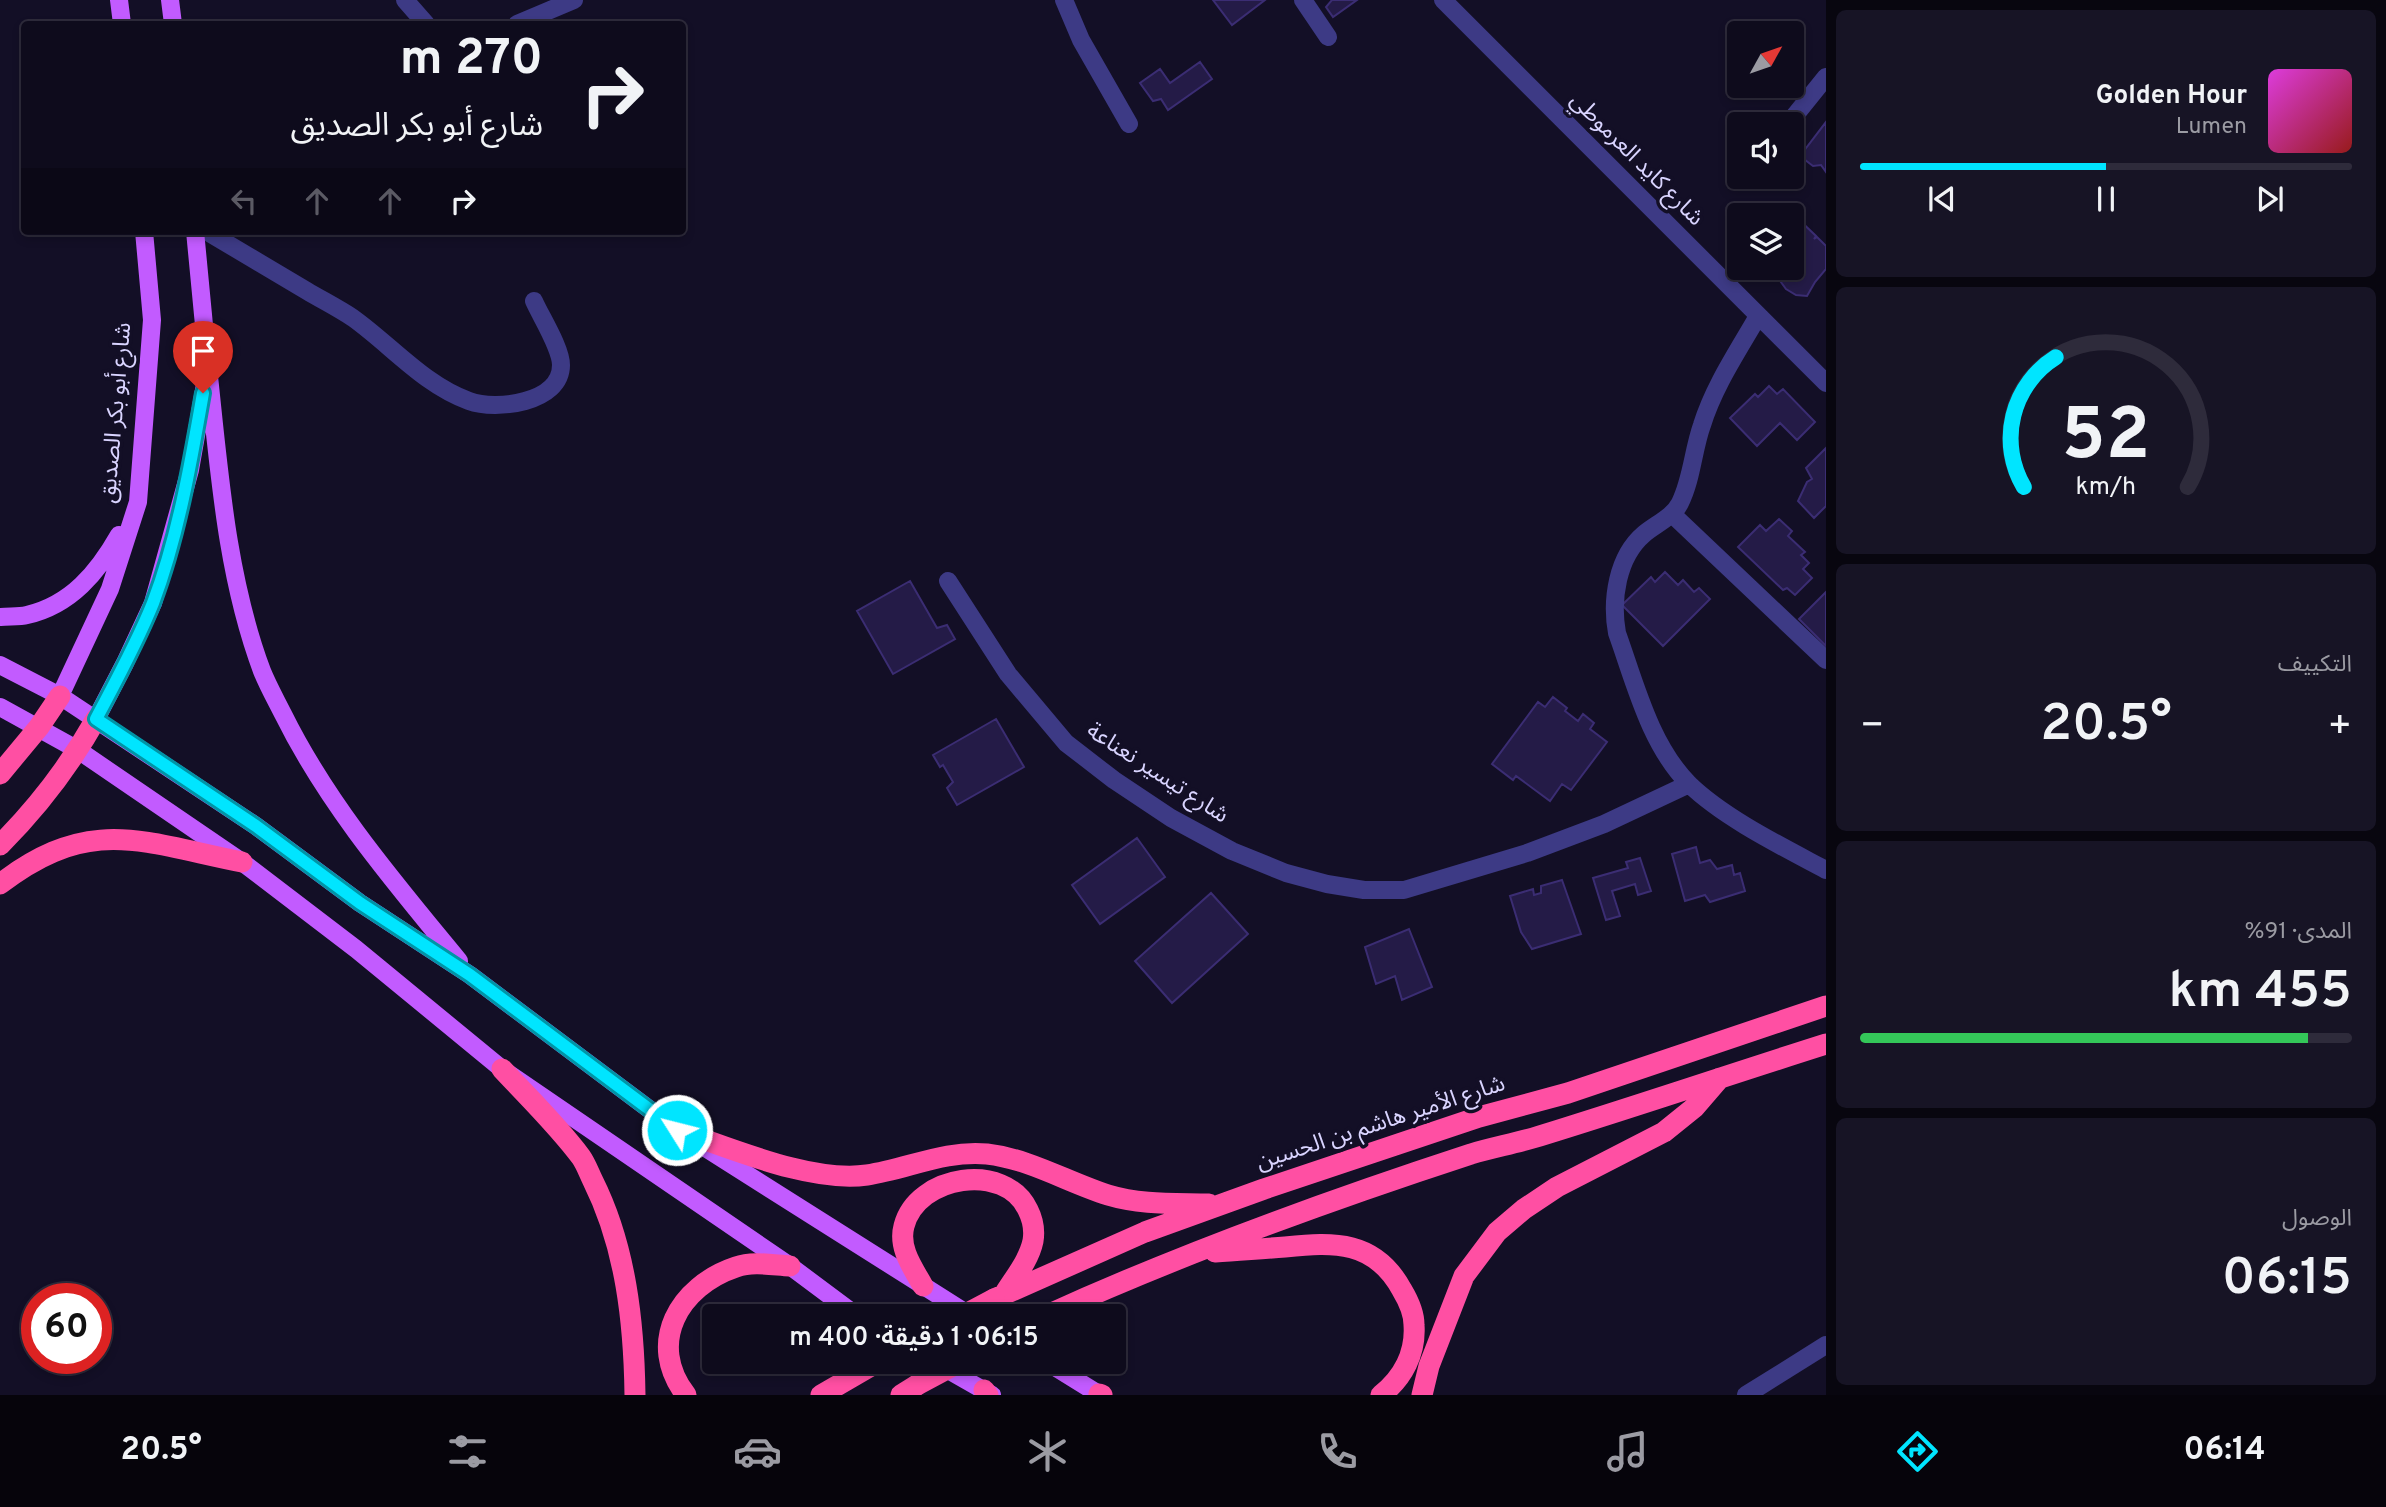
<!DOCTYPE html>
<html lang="ar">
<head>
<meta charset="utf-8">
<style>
	body { margin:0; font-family:Overpass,"Noto Sans Arabic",sans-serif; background:#171425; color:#f1f3f6; direction:rtl; height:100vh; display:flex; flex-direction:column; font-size:26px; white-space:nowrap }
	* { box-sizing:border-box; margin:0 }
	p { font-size:23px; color:#9b9ba3 }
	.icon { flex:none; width:38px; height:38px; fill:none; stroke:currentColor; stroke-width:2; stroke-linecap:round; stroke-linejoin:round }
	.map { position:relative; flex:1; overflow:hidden; direction:ltr }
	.panel { display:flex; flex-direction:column; gap:10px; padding:10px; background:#08060f; width:560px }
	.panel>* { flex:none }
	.guide { position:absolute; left:21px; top:21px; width:665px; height:214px; border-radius:7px; box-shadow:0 4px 10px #0003,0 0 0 2px #2e2b3b; direction:rtl; background:#0e0b1c; color:#f1f3f6; overflow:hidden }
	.needle { width:46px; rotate:50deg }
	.fabs { position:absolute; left:1727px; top:21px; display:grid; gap:14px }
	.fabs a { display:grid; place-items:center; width:77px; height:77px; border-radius:7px; background:#0e0b1c; box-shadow:0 4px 10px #0003,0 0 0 2px #2e2b3b; font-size:35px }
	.speed { position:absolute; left:21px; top:1283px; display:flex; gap:14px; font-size:35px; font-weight:700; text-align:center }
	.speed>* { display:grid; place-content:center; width:91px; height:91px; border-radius:50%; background:#0e0b1c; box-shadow:0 4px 10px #0003,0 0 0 2px #2e2b3b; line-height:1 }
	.speed .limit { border:10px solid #d22; background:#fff; color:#111 }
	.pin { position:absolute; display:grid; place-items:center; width:60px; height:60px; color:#fff; margin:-72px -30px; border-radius:50% 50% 50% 0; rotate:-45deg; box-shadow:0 0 7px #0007 }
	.pin .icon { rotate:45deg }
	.me { position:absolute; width:77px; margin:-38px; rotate:306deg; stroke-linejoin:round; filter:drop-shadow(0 0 5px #0008) }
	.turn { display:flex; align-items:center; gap:24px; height:147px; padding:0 28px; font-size:32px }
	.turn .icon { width:91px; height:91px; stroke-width:2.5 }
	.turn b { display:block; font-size:49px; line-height:60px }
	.lanes { display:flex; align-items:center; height:66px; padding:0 28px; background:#0003; justify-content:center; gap:35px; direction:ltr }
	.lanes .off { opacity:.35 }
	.big { font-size:52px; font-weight:600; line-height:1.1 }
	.panel .card { flex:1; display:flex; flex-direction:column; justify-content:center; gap:10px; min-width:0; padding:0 24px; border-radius:10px; background:#171425 }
	.panel .dial { align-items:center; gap:0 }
	.dial svg { height:182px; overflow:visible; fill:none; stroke:#2e2b3b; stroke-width:7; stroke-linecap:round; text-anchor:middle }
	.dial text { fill:#f1f3f6; stroke:none }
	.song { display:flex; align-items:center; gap:21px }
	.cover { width:84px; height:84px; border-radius:10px; background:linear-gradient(135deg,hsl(300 70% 55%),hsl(0 70% 35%)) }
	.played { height:7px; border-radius:4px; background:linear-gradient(90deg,#00e5ff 50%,#2e2b3b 50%) }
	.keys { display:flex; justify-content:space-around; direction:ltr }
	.heat { display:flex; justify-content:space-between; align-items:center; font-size:38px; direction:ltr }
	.charge { height:10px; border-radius:5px; background:linear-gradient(90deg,#34c759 91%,#2e2b3b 0) }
	.trip { position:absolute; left:702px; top:1304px; width:424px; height:70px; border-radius:7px; background:#0e0b1c; box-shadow:0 4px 10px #0003,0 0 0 2px #2e2b3b; font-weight:600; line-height:70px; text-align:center; direction:rtl }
	.dock { display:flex; height:112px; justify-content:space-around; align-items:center; background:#06040b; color:#9b9ba3 }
	.dock .icon { width:49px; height:49px }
	.dock .current { color:#00e5ff }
	.dock b { font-size:32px; color:#f1f3f6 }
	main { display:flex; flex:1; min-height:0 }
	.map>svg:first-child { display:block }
	.building { fill:#241b47; stroke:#3b2d73; stroke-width:2 }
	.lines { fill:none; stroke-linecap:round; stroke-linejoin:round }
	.minor { stroke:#3d3a85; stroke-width:18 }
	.major { stroke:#c25bff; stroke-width:18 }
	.highway { stroke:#ff4fa3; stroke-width:21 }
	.highway-bridge { stroke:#ff4fa3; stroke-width:21 }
	.route-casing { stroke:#0095a6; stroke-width:18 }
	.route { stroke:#00e5ff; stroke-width:12 }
	.labels { text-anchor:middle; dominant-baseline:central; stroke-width:7; stroke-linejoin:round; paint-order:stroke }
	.street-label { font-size:23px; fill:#d9d4ff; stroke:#130f26 }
</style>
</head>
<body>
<main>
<section class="panel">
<div class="card">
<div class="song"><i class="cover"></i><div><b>Golden Hour</b><p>Lumen</p></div></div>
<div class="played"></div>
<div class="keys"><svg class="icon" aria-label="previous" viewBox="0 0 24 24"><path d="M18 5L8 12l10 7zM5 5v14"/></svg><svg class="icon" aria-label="pause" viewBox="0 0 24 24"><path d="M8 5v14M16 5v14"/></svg><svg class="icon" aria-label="next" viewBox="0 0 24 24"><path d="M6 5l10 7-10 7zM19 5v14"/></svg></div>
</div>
<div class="card dial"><svg viewBox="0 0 100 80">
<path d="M14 69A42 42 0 1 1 86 69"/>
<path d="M14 69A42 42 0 0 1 28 12" stroke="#00e5ff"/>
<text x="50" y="56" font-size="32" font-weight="700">52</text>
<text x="50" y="72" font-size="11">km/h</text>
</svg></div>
<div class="card"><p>التكييف</p>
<div class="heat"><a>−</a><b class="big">20.5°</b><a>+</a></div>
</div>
<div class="card"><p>المدى · 91%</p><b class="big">455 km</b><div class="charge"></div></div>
<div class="card"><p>الوصول</p><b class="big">06:15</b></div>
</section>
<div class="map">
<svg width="1826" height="1395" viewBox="0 0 1826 1395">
	<rect width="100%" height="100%" fill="#130f26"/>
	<path class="building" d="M1213 0H1265L1232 25Z
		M1332 0H1331H1357L1333 17 1326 7Z
		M1200 62 1212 79 1168 110 1161 99 1153 101 1140 83 1160 69 1170 83Z
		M1826 122V172L1821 165 1813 166 1800 156Z
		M1793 214 1816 236 1814 239 1817 237 1826 246V269L1815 282 1807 296 1796 295 1786 289 1778 278V268H1792Z
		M1769 386 1777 394 1783 389 1815 422 1797 440 1780 423 1757 446 1730 418 1755 394 1758 397Z
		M1826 448V506L1814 518 1798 501 1807 482 1812 479 1806 468Z
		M1779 519 1792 531 1788 536 1805 552 1801 555 1809 563 1803 569 1812 578 1795 595 1787 588 1783 590 1738 547 1760 525 1766 531Z
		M1665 572 1678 585 1683 580 1694 592 1699 588 1710 599 1663 646 1622 605 1651 577 1655 582Z
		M910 581 937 628 947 625 955 639 893 674 857 611Z
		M1826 592V646L1799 619Z
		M1553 697 1567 708 1565 711 1578 721 1583 714 1594 723 1590 729 1607 742 1571 790 1562 784 1550 801 1516 776 1513 780 1492 764 1538 702 1545 707Z
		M996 719 1024 767 957 805 947 788 953 782 943 765 940 767 933 755Z
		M1137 838 1165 877 1100 924 1072 885Z
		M1696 847 1700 863 1710 860 1717 869 1732 865 1734 875 1740 873 1745 891 1710 902 1705 895 1685 901 1672 854Z
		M1640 858 1651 891 1638 895 1635 884 1612 891 1620 916 1606 920 1593 878 1628 868 1626 862Z
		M1562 880 1581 934 1532 949 1521 932 1510 896 1533 889 1534 895 1541 893V886Z
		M1211 893 1248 934 1172 1003 1135 961Z
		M1409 929 1432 987 1402 1000 1395 976 1376 984 1365 947Z"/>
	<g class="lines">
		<path class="minor" d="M405 0 426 24
			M1064 0 1081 40 1129 124
			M1303 0 1328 37
			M1443 0 1826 383
			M517 24 574 0
			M1788 124 1826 77
			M206 231C240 251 273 271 307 291 322 300 338 308 353 318 392 346 423 384 469 401 496 411 561 403 561 365 561 348 541 317 534 301
			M1758 316C1738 351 1714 386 1702 425 1693 450 1692 479 1680 503 1673 517 1656 524 1644 534 1617 557 1611 600 1617 633 1635 683 1650 745 1689 784 1724 818 1783 847 1826 870
			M1672 514 1826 660
			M948 581 1008 674 1066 743 1114 780 1171 818 1232 851 1286 873 1327 884 1364 890H1404L1527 853 1604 824 1689 784
			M1746 1395 1826 1345"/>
		<path class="major" d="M119 0 122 24
			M170 0 173 24
			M208 367C219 468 226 575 262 671 268 686 276 700 283 714 328 805 395 883 459 961
			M0 617C9 616 19 617 27 615 71 605 98 572 119 535
			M0 665 60 696 256 826 360 903 470 975 677 1130 971 1316
			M60 696 110 589 138 502 152 320 144 231
			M0 707 78 750 242 862 356 949 502 1069 790 1266 857 1316
			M96 719 125 663 153 603 190 470 208 367 195 231
			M934 1362 992 1395
			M1047 1362 1100 1395"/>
		<path class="highway" d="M0 774 39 727 60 696
			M0 845C37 808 70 765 96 719
			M0 884C90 815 141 842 242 862
			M502 1069C529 1098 558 1126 581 1157 586 1164 589 1173 593 1181 626 1247 634 1323 635 1395
			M677 1130C731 1148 810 1183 867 1175 908 1169 944 1150 987 1154 1030 1159 1067 1182 1108 1195 1141 1205 1175 1203 1209 1204
			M1215 1252C1238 1250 1261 1249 1285 1247 1334 1242 1375 1240 1402 1290 1408 1300 1414 1313 1414 1325 1416 1353 1403 1378 1381 1395
			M923 1286C913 1268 898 1248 904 1226 917 1175 1005 1161 1028 1210 1033 1220 1035 1229 1033 1241 1029 1260 1015 1277 1005 1293
			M994 1299 1145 1232 1264 1189 1479 1117 1568 1093 1826 1006
			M1045 1316C1183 1253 1327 1201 1471 1154 1491 1148 1512 1144 1533 1138 1631 1108 1728 1075 1826 1044
			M984 1390 988 1395
			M1099 1394 1102 1395
			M686 1395C646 1343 679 1286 736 1267 753 1261 772 1265 790 1266
			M821 1395 878 1362
			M901 1395 917 1385
			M1422 1395 1429 1366 1464 1276 1497 1232 1524 1209 1557 1187 1664 1132 1695 1107 1720 1078"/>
		<path class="highway-bridge" d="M962 1316 994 1299
			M917 1385 960 1362"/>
	</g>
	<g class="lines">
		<defs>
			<path id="route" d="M203 393C191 462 178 537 153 603 137 643 116 681 96 719L256 826 360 903 470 975 677 1130"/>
		</defs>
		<use href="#route" class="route-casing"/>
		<use href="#route" class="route"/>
	</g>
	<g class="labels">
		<g class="street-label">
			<text transform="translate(1636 160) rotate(45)">شارع كايد العرموطي</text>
			<text transform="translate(117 413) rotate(-85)">شارع أبو بكر الصديق</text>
			<text transform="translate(1157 774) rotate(33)">شارع تيسير نعناعة</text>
			<text transform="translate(1381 1124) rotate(-18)">شارع الأمير هاشم بن الحسين</text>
		</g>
	</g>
</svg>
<div class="fabs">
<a><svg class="needle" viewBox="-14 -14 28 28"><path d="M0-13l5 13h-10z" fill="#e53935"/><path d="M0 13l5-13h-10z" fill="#9b9ba3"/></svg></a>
<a><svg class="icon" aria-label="sound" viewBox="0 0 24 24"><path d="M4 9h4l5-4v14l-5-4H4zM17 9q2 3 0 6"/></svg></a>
<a><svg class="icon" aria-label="layers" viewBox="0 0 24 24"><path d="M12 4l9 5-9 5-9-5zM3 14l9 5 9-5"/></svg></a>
</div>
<div class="speed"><div class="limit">60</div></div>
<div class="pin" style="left:203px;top:393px;background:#d93025"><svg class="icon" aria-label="arrive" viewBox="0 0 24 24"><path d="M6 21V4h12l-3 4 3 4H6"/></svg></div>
<svg class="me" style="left:677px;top:1130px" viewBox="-20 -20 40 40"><circle r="17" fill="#00e5ff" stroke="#fff" stroke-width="3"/><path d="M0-11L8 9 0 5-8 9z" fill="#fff"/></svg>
<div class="trip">06:15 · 1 دقيقة · 400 m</div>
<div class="guide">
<div class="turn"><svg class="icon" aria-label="right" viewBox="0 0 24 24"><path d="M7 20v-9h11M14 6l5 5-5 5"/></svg><div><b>270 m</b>شارع أبو بكر الصديق</div></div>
<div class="lanes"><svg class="icon off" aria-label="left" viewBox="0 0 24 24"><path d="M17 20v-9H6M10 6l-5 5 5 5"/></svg><svg class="icon off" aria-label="ahead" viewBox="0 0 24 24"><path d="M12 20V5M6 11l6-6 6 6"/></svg><svg class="icon off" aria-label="ahead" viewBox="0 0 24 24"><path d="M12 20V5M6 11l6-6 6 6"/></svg><svg class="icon" aria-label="right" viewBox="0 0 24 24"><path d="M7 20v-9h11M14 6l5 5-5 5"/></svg></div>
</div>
</div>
</main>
<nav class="dock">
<b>06:14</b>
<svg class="icon current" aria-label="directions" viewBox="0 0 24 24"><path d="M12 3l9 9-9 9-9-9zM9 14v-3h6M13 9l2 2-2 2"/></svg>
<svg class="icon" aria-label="music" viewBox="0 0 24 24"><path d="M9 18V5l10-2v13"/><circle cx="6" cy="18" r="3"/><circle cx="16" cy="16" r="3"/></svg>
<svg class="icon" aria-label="phone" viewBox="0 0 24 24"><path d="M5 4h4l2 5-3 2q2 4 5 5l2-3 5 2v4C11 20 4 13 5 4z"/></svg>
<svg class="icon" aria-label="climate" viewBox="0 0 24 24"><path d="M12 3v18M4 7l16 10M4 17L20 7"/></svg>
<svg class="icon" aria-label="car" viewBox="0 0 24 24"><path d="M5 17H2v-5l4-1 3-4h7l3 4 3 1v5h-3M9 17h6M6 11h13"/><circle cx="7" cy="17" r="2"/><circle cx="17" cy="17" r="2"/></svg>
<svg class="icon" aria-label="filters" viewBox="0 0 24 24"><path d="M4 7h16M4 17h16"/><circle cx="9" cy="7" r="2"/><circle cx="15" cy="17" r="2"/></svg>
<b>20.5°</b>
</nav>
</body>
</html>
